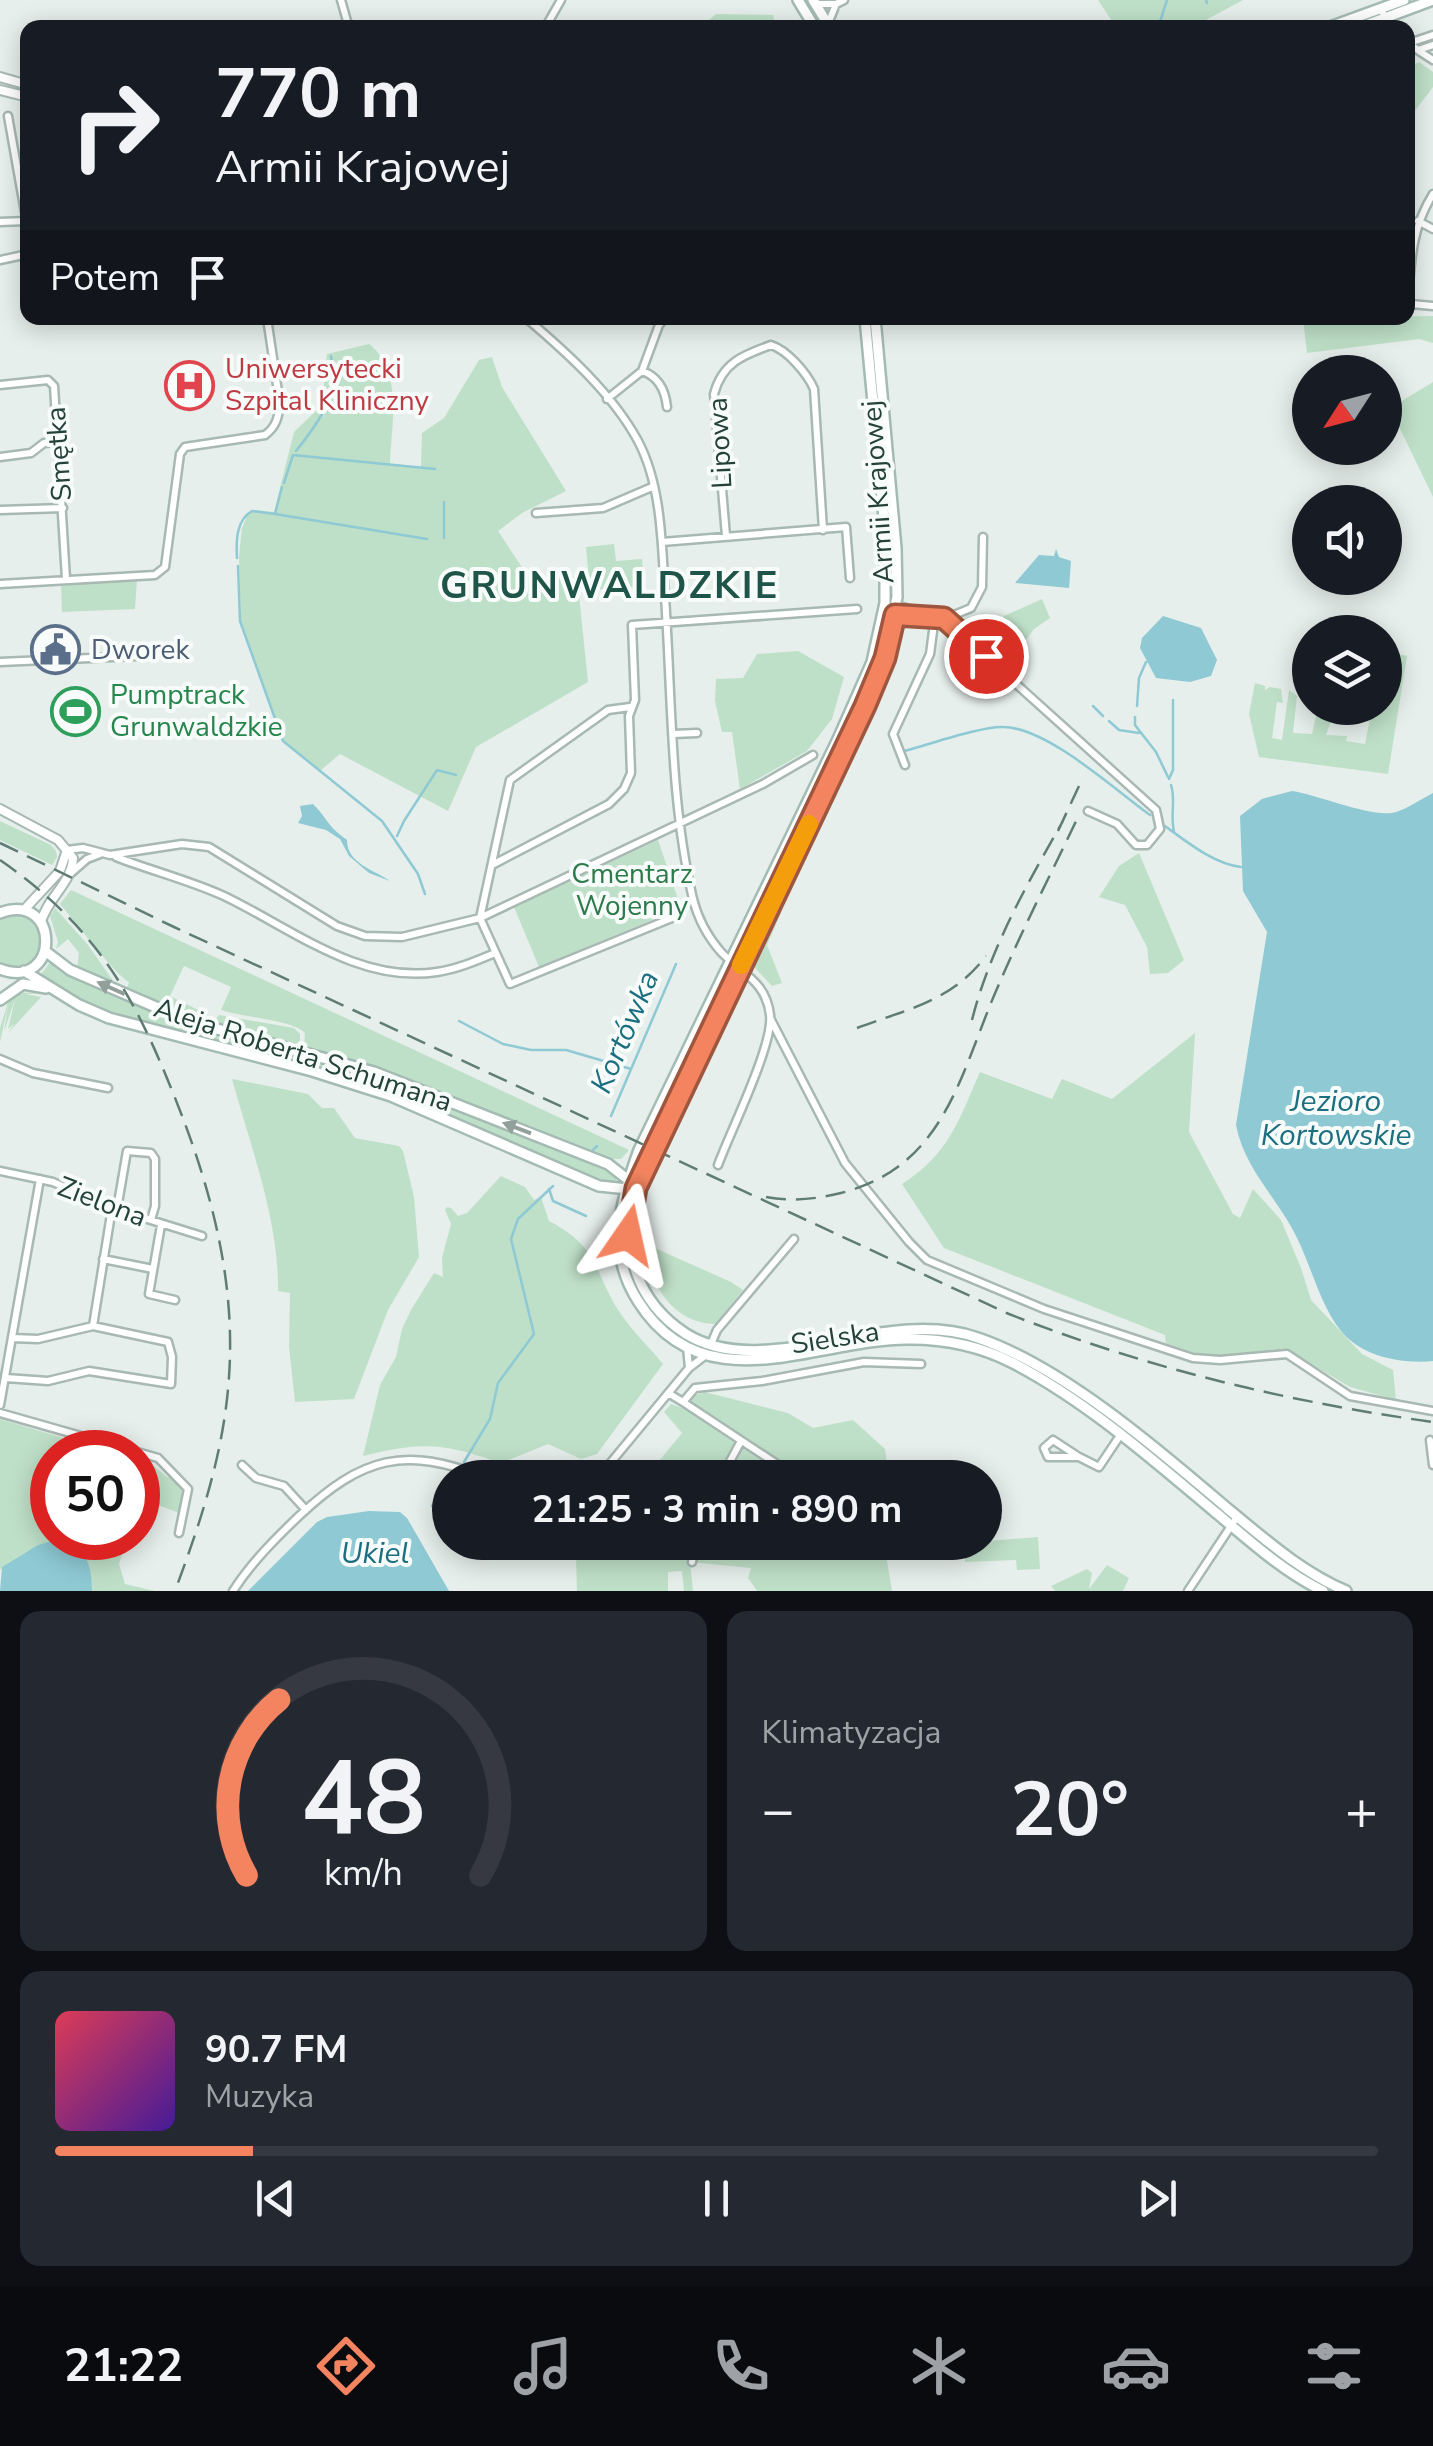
<!DOCTYPE html>
<html lang="pl">
<head>
<meta charset="utf-8">
<style>
	body { margin:0; font-family:"Nunito Sans",sans-serif; background:#242831; color:#f1f3f6; height:100vh; display:flex; flex-direction:column; font-size:38px; white-space:nowrap }
	* { box-sizing:border-box; margin:0 }
	p { font-size:32px; color:#9ea1a6 }
	.icon { flex:none; width:55px; height:55px; fill:none; stroke:currentColor; stroke-width:2; stroke-linecap:round; stroke-linejoin:round }
	.map { position:relative; height:1591px; overflow:hidden }
	.drawer { display:flex; flex-direction:column; gap:20px; padding:20px; background:#0d0f14; flex:1 }
	.drawer>* { flex:none }
	.guide { position:absolute; left:20px; top:20px; width:1395px; height:305px; border-radius:20px; box-shadow:0 5px 25px #0003; background:#171b24; color:#f1f3f6; overflow:hidden }
	.needle { width:65px; rotate:234deg }
	.buttons { position:absolute; left:1292px; top:355px; display:grid; gap:20px }
	.buttons a { display:grid; place-items:center; width:110px; height:110px; border-radius:50%; background:#171b24; box-shadow:0 5px 25px #0003; font-size:50px }
	.speed { position:absolute; left:30px; top:1430px; display:flex; gap:20px; font-size:50px; font-weight:700; text-align:center }
	.speed>* { display:grid; place-content:center; width:130px; height:130px; border-radius:50%; background:#171b24; box-shadow:0 5px 25px #0003; line-height:1 }
	.speed .limit { border:15px solid #d22; background:#fff; color:#111 }
	.pin { position:absolute; display:grid; place-items:center; width:85px; height:85px; color:#fff; margin:-42px; border:5px solid #fff; border-radius:50%; box-shadow:0 2px 10px #0007 }
	.me { position:absolute; width:110px; margin:-55px; rotate:11deg; stroke-linejoin:round; filter:drop-shadow(0 0 8px #0008) }
	.turn { display:flex; align-items:center; gap:35px; height:210px; padding:0 30px; font-size:45px }
	.turn .icon { width:130px; height:130px; stroke-width:2.5 }
	.turn b { display:block; font-size:70px; line-height:85px }
	.then { display:flex; align-items:center; height:95px; padding:0 30px; background:#0003; gap:20px; font-size:38px }
	.big { font-size:75px; font-weight:700; line-height:1.1 }
	.drawer .card { flex:1; display:flex; flex-direction:column; justify-content:center; gap:15px; min-width:0; padding:0 35px; border-radius:20px; background:#242831 }
	.drawer .dial { align-items:center; gap:0 }
	.dial svg { height:260px; overflow:visible; fill:none; stroke:#363941; stroke-width:7; stroke-linecap:round; text-anchor:middle }
	.dial text { fill:#f1f3f6; stroke:none }
	.song { display:flex; align-items:center; gap:30px }
	.cover { width:120px; height:120px; border-radius:15px; background:linear-gradient(135deg,hsl(350 70% 55%),hsl(260 70% 35%)) }
	.played { height:10px; border-radius:5px; background:linear-gradient(90deg,#f4845f 15%,#363941 15%) }
	.keys { display:flex; justify-content:space-around; direction:ltr }
	.heat { display:flex; justify-content:space-between; align-items:center; font-size:55px; direction:ltr }
	.drawer .tiles { flex:1; display:grid; gap:20px; grid-template-columns:1fr 1fr }
	.card:last-child { grid-column:span 2 }
	.trip { position:absolute; left:432px; top:1460px; width:570px; height:100px; border-radius:50px; background:#171b24; box-shadow:0 5px 25px #0003; font-weight:700; line-height:100px; text-align:center }
	.dock { display:flex; height:160px; justify-content:space-around; align-items:center; background:#090b0e; color:#9ea1a6 }
	.dock .icon { width:70px; height:70px }
	.dock .on { color:#f4845f }
	.dock b { font-size:45px; color:#f1f3f6 }
	.map>svg:first-child { display:block }
	.green { fill:#bfe0c8 }
	.water { fill:#8ec9d4 }
	.lines { fill:none; stroke-linecap:round; stroke-linejoin:round }
	.stream { stroke:#8ec9d4; stroke-width:2.5 }
	.minor-casing { stroke:#a8b8b2; stroke-width:11 }
	.tertiary-casing { stroke:#a8b8b2; stroke-width:12 }
	.secondary-casing { stroke:#a4bbb3; stroke-width:14 }
	.minor { stroke:#fff; stroke-width:6 }
	.tertiary { stroke:#fff; stroke-width:8 }
	.secondary { stroke:#fff; stroke-width:9 }
	.rail { stroke:#5f7d75; stroke-width:2.5; stroke-dasharray:20 10; stroke-linecap:butt }
	.oneway { fill:#92a09c }
	.route-casing { stroke:#9f563e; stroke-width:25 }
	.route { stroke:#f4845f; stroke-width:18 }
	.slow { stroke:#f59e0b; stroke-width:18 }
	.labels { text-anchor:middle; dominant-baseline:central; stroke-width:8; stroke-linejoin:round; paint-order:stroke }
	.health-label { font-size:28px; fill:#be3a42; stroke:#f7fbf9; text-anchor:start }
	.street-label { font-size:28px; fill:#24423a; stroke:#f7fbf9 }
	.service-label { font-size:28px; fill:#4e5e75; stroke:#f7fbf9; text-anchor:start }
	.leisure-label { font-size:28px; fill:#27864d; stroke:#f7fbf9; text-anchor:start }
	.park-label { font-size:28px; fill:#2d7a4b; stroke:#f7fbf9 }
	.water-label { font-size:30px; font-style:italic; fill:#1c6f80; stroke:#f7fbf9 }
	.district-label { font-size:38px; font-weight:bold; letter-spacing:2.5px; fill:#1f5548; stroke:#f7fbf9 }
</style>
</head>
<body>
<div class="map">
<svg width="1433" height="1591" viewBox="0 0 1433 1591">
	<rect width="100%" height="100%" fill="#e6efeb"/>
	<path class="green" d="M1098 0H1243L1193 27H1116Z
		M716 14 773 15 776 27H711L708 21Z
		M1419 62 1433 72V87L1408 120V68Z
		M1433 316V343L1419 339 1307 353 1303 318Z
		M369 344C404 371 391 426 390 464L421 467 422 433 444 418 479 360 492 357 502 387 566 491 522 513 498 531 531 581 577 576 588 682 476 747 448 811 340 754 320 771 283 740 241 621 239 556 242 528 247 516 254 510 274 512 294 432 322 405 327 354Z
		M1433 382V497L1390 408Z
		M614 544 616 561 642 559 644 586 590 590 586 547Z
		M137 579 135 609 62 612 61 583Z
		M1042 599 1050 618 1034 629 1023 644 1001 638 1004 616Z
		M798 651 844 677 832 719 807 751 740 789 732 732H722L715 701 716 679 743 678 757 654Z
		M1385 651 1407 656 1388 774 1259 757 1249 714 1255 683 1265 686V690L1270 687 1281 689 1283 703 1277 702 1272 738 1282 740 1289 690 1297 696 1293 733 1312 734 1316 716 1323 712 1332 718 1326 735 1347 736 1346 741 1365 744 1372 708H1385L1388 688 1385 687Z
		M70 699 90 700 89 728 56 727 61 707Z
		M0 821 51 845 56 851 57 857 52 865 0 840Z
		M658 840 681 908 539 967 514 907Z
		M1139 853 1184 960 1168 973 1150 974 1147 947 1125 905 1099 897 1119 866Z
		M71 890 629 1150 621 1159H608L387 1073 308 1049 304 1045 305 1033C293 1020 241 1017 221 1010L231 987 184 966 170 996 216 1019 219 1015 294 1028 300 1034V1042L292 1044 171 1011 126 991 129 982C115 975 75 921 60 904Z
		M55 908 88 945 118 988 77 968 79 953 68 939 56 949 58 942 50 916Z
		M777 911 781 913 767 945 782 983 772 986 754 967V962Z
		M15 914 33 920C45 935 44 949 31 962L13 967 0 963V919Z
		M51 961 69 973 175 1020 366 1073 618 1173 615 1185 396 1095 108 1013 39 977Z
		M18 992 40 994H25L41 997 8 1033 14 1024 8 1029 15 999 4 1032 8 1005 0 1042V1028L11 993 12 999Z
		M1195 1033 1189 1132 1233 1214 1240 1218 1253 1189 1281 1220 1301 1268 1311 1300 1362 1354 1393 1370 1396 1400 1350 1387 1289 1351 1204 1356 1166 1343 1165 1335 944 1248 902 1184C949 1154 959 1120 980 1072L1052 1099 1062 1079 1112 1099Z
		M232 1079 308 1094 322 1108H334L355 1138 399 1146 403 1151 414 1197 419 1257 388 1310 354 1399 295 1402 289 1347 290 1293 278 1291C279 1220 251 1148 232 1079Z
		M501 1176 525 1187 534 1200 541 1197 549 1221C605 1250 592 1277 626 1321 637 1336 651 1349 663 1364L597 1454 581 1459 548 1444 501 1463C443 1443 423 1441 363 1456L380 1385 396 1357 402 1329 411 1310 434 1273 443 1277 442 1258 451 1224 445 1210 447 1207 451 1208 458 1216 467 1213Z
		M648 1245 731 1282 743 1290 716 1324C674 1324 647 1284 648 1245Z
		M705 1392 788 1413 813 1428 853 1420 885 1449 888 1470 885 1478H645L682 1433 664 1412 671 1404 685 1409 689 1397Z
		M0 1419 110 1452H52V1538H127L119 1564 125 1584 155 1591H92C92 1521 39 1539 0 1570Z
		M138 1461 154 1466 167 1477 172 1476 183 1489 182 1514 147 1501 138 1506Z
		M1038 1537 1040 1569 1017 1570 1016 1560 965 1562 964 1543Z
		M580 1542 884 1543 892 1591H757L748 1578 751 1568 690 1562 693 1591H684L682 1571 668 1572V1591H577L576 1557Z
		M1107 1565 1129 1578 1123 1591H1055L1051 1586 1087 1569 1092 1573 1089 1589Z"/>
	<path class="water" d="M1056 549 1059 557 1071 561 1069 588 1015 583 1039 555 1054 556Z
		M1163 616 1201 628 1217 660 1211 676 1190 682 1156 678 1140 648 1142 638Z
		M1292 791C1319 795 1374 819 1396 812 1409 808 1421 799 1433 793V1361C1402 1364 1362 1357 1341 1331 1322 1308 1311 1267 1298 1240 1279 1199 1245 1171 1236 1125L1267 932 1243 891 1240 816 1262 799Z
		M313 804C329 820 326 825 347 840 347 864 375 870 390 881L369 873 349 856 340 839 326 830 298 823 302 816 300 806Z
		M369 1511 400 1512 407 1518 449 1591H248L317 1522 327 1517Z
		M56 1540C86 1544 92 1564 92 1591H0L2 1567 38 1545Z"/>
	<g class="lines">
		<path class="stream" d="M1206 0 1207 3
			M1158 28 1167 0
			M296 451C320 421 338 397 331 356
			M284 483 293 455 435 469
			M275 514 427 539
			M444 538V502
			M237 558C236 541 236 520 252 511L275 514 282 487
			M238 566 240 621 283 741 382 821 418 874 425 894
			M1093 706 1103 716
			M1137 706 1139 678 1146 662
			M1135 717V725L1156 752 1168 777
			M1109 721 1119 730 1139 733
			M904 751C928 745 982 726 1003 727 1047 727 1115 790 1150 815
			M1169 779 1173 770V700
			M1171 785C1176 800 1170 814 1174 832
			M1165 826C1187 842 1214 864 1241 867
			M397 836 404 821 437 770 456 775
			M459 1021 503 1044 531 1050H566L631 1069
			M611 1116 676 964
			M592 1151 597 1146
			M549 1189 553 1201 586 1216
			M464 1462 490 1419 498 1383 534 1334 511 1239 518 1219 553 1186
			M453 1478 455 1476
			M432 1506 450 1482"/>
		<defs>
			<path id="minor" d="M341 0 349 28
				M816 4H836L844 0
				M1381 8 1389 28
				M828 24 836 4
				M545 28 561 0
				M1408 43 1418 50 1433 45
				M1409 43 1433 35
				M1419 51 1433 60
				M8 116 28 229
				M1418 221 1433 229
				M0 222 26 221
				M0 260 28 254
				M1408 298C1411 260 1412 227 1433 194
				M1408 300 1411 304 1433 306
				M526 318C566 352 612 393 638 441 662 486 662 547 665 597 672 697 670 801 693 899 698 919 707 936 721 952 742 974 766 981 770 1015 774 1044 730 1132 718 1165
				M642 371C657 376 665 388 667 407
				M0 385 48 380 54 386 66 579
				M607 399 642 371 659 325 665 318
				M0 457 31 453 44 443 58 442
				M0 510 63 508
				M536 513 603 508 652 487
				M726 536 714 394C722 363 743 355 771 345 787 350 807 373 814 389L823 530
				M662 542 846 527 850 578
				M0 584 155 575 165 567 180 454 185 447 265 435C276 427 278 418 280 405L267 318
				M896 605 934 616
				M895 615 944 619 971 608 982 587 983 537
				M944 619 1156 810 1160 829 1147 845H1136L1117 824 1088 811
				M0 662 136 656 146 650
				M630 707 608 710 510 780 480 918 510 984 672 918
				M673 734 697 733
				M905 765 893 734 930 654 935 616
				M67 850 83 848 110 855 182 844 209 847 337 926 365 936 402 937 480 918 763 784 813 755
				M116 857C152 871 189 880 224 896 291 928 359 984 437 972 457 969 476 961 495 953
				M492 865 609 804 624 789 631 773 629 716 635 700 632 625 857 609
				M71 873 87 859 100 854
				M771 1020 845 1163 909 1242 927 1260 1044 1309 1193 1358 1220 1360 1287 1354 1350 1396 1433 1411
				M0 1059 33 1073 108 1088
				M0 1171 53 1182 112 1208 202 1236
				M117 1209 127 1151 151 1153 155 1159V1206L151 1220
				M161 1225 149 1294 175 1300
				M103 1259 153 1269
				M93 1326 112 1208
				M711 1344 717 1330 794 1239
				M687 1347 689 1368
				M6 1378 48 1381 89 1371 171 1384 172 1357 168 1342 93 1326 38 1339 12 1338
				M668 1393 683 1402 695 1388 762 1381 864 1362 921 1364
				M683 1402 798 1478
				M0 1405 40 1179
				M0 1413 158 1458 188 1489 179 1533
				M1430 1440 1433 1465
				M1079 1457 1053 1440 1044 1448 1048 1457H1079L1099 1467 1121 1434
				M242 1465 256 1478 284 1486 306 1510
				M598 1478 689 1368 706 1355
				M721 1478 741 1441
				M692 1562 696 1542
				M233 1591C251 1563 275 1539 299 1516 362 1457 405 1445 486 1478
				M1188 1591 1237 1517"/>
			<path id="tertiary" d="M0 77 28 85
				M0 90 28 97
				M0 809 58 840 73 858C72 883 47 898 41 922
				M24 910 60 871 67 850"/>
			<path id="secondary" d="M798 0 815 28
				M813 0 830 28
				M1327 28 1404 0
				M1358 28 1433 0
				M865 318 885 529V603L872 662 838 739 639 1150C620 1202 606 1251 638 1301 704 1406 817 1338 910 1339 945 1339 982 1347 1013 1363 1086 1401 1151 1458 1214 1511 1249 1540 1282 1571 1323 1591
				M875 318 896 548 897 597 885 657 865 706 636 1188C619 1245 635 1301 686 1334 765 1383 884 1305 978 1338 1063 1367 1159 1450 1228 1509 1266 1540 1300 1571 1346 1591
				M0 913C61 890 61 992 0 969
				M45 951 70 970 188 1021 374 1072 608 1164 631 1182
				M24 971 79 1005 109 1018 312 1071 391 1096 599 1186 628 1189
				M0 1000 23 984 46 988"/>
		</defs>
		<use href="#minor" class="minor-casing"/>
		<use href="#tertiary" class="tertiary-casing"/>
		<use href="#secondary" class="secondary-casing"/>
		<use href="#minor" class="minor"/>
		<use href="#tertiary" class="tertiary"/>
		<use href="#secondary" class="secondary"/>
		<path class="rail" d="M1058 831 1079 786
			M0 843 174 927 1009 1314C1146 1368 1288 1402 1433 1422
			M0 860C38 886 72 917 100 954 131 995 152 1041 171 1088 209 1181 236 1276 229 1377 224 1452 201 1521 175 1591
			M972 1020C990 949 1027 884 1063 821
			M857 1028C908 1009 952 1001 986 956
			M766 1197C792 1202 816 1199 841 1193 947 1166 960 1072 999 984 1023 928 1051 874 1077 819"/>
	</g>
	<defs><path id="oneway-solid" d="M-6-.8H1V-3.2L6.5 0L1 3.2V.8H-6Z" transform="scale(2.5)"/></defs>
	<g class="oneway">
		<use href="#oneway-solid" transform="translate(111 988) rotate(-156)"/>
		<use href="#oneway-solid" transform="translate(517 1128) rotate(-159)"/>
	</g>
	<g class="lines">
		<defs>
			<path id="route" d="M628 1235 636 1188 865 706 885 658 895 615 944 618 986 656"/>
		</defs>
		<use href="#route" class="route-casing"/>
		<use href="#route" class="route"/>
		<path class="slow" d="M741 965 809 824"/>
	</g>
	<defs>
		<symbol id="hospital-ring" viewBox="-11 -11 22 22"><circle r="9.5" fill="#f7fbf9" stroke="#e0444e" stroke-width="1.5"/><path d="M-5-5h3v3.5h4V-5h3V5h-3V1.5h-4V5h-3Z" fill="#e0444e"/></symbol>
		<symbol id="civic-ring" viewBox="-11 -11 22 22"><circle r="9.5" fill="#f7fbf9" stroke="#5c6f8a" stroke-width="1.5"/><path d="M-.6-6.5H3V-4.5H.6V-3L4-1V1h2V6H-6V1h2V-1L-.6-3ZM-1.2 2.5V6h2.4V2.5Z" fill="#5c6f8a"/></symbol>
		<symbol id="stadium-ring" viewBox="-11 -11 22 22"><circle r="9.5" fill="#f7fbf9" stroke="#2e9e5b" stroke-width="1.5"/><path d="M0-5a6.5 5 0 1 0 0 10a6.5 5 0 1 0 0-10ZM-3.5-1.8h7v3.6h-7Z" fill="#2e9e5b"/></symbol>
	</defs>
	<g fill-rule="evenodd">
		<use href="#hospital-ring" x="162" y="358" width="55" height="55"/>
		<use href="#civic-ring" x="28" y="622" width="55" height="55"/>
		<use href="#stadium-ring" x="48" y="684" width="55" height="55"/>
	</g>
	<g class="labels">
		<g class="health-label">
			<text x="225" y="369">Uniwersytecki<tspan x="225" dy="32">Szpital Kliniczny</tspan></text>
		</g>
		<g class="street-label">
			<text transform="translate(720 443) rotate(-93)">Lipowa</text>
			<text transform="translate(59 454) rotate(-94)">Smętka</text>
			<text transform="translate(878 492) rotate(-94)">Armii Krajowej</text>
			<text transform="translate(303 1055) rotate(18)">Aleja Roberta Schumana</text>
			<text transform="translate(102 1202) rotate(21)">Zielona</text>
			<text transform="translate(835 1338) rotate(-9)">Sielska</text>
		</g>
		<g class="service-label">
			<text x="91" y="650">Dworek</text>
		</g>
		<g class="leisure-label">
			<text x="110" y="695">Pumptrack<tspan x="110" dy="32">Grunwaldzkie</tspan></text>
		</g>
		<g class="park-label">
			<text x="632" y="874">Cmentarz<tspan x="632" dy="32">Wojenny</tspan></text>
		</g>
		<g class="water-label">
			<text transform="translate(625 1032) rotate(-67)">Kortówka</text>
			<text x="1336" y="1101">Jezioro<tspan x="1336" dy="34">Kortowskie</tspan></text>
			<text x="375" y="1553">Ukiel</text>
		</g>
		<g class="district-label">
			<text x="610" y="585">GRUNWALDZKIE</text>
		</g>
	</g>
</svg>
<div class="buttons">
<a><svg class="needle" viewBox="-14 -14 28 28"><path d="M0-13l5 13h-10z" fill="#e53935"/><path d="M0 13l5-13h-10z" fill="#9ea1a6"/></svg></a>
<a><svg class="icon" aria-label="sound" viewBox="0 0 24 24"><path d="M4 9h4l5-4v14l-5-4H4zM17 9q2 3 0 6"/></svg></a>
<a><svg class="icon" aria-label="layers" viewBox="0 0 24 24"><path d="M12 4l9 5-9 5-9-5zM3 14l9 5 9-5"/></svg></a>
</div>
<div class="speed"><div class="limit">50</div></div>
<div class="pin" style="left:986px;top:656px;background:#d93025"><svg class="icon" aria-label="arrive" viewBox="0 0 24 24"><path d="M6 21V4h12l-3 4 3 4H6"/></svg></div>
<svg class="me" style="left:628px;top:1235px" viewBox="-20 -20 40 40"><path d="M0-17L14 15 0 8-14 15z" fill="#f4845f" stroke="#fff" stroke-width="4"/></svg>
<div class="trip">21:25 · 3 min · 890 m</div>
<div class="guide">
<div class="turn"><svg class="icon" aria-label="right" viewBox="0 0 24 24"><path d="M7 20v-9h11M14 6l5 5-5 5"/></svg><div><b>770 m</b>Armii Krajowej</div></div>
<div class="then">Potem<svg class="icon" aria-label="arrive" viewBox="0 0 24 24"><path d="M6 21V4h12l-3 4 3 4H6"/></svg></div>
</div>
</div>
<section class="drawer">
<div class="tiles">
<div class="card dial"><svg viewBox="0 0 100 80">
<path d="M14 69A42 42 0 1 1 86 69"/>
<path d="M14 69A42 42 0 0 1 24 15" stroke="#f4845f"/>
<text x="50" y="56" font-size="32" font-weight="700">48</text>
<text x="50" y="72" font-size="11">km/h</text>
</svg></div>
<div class="card"><p>Klimatyzacja</p>
<div class="heat"><a>−</a><b class="big">20°</b><a>+</a></div>
</div>
<div class="card">
<div class="song"><i class="cover"></i><div><b>90.7 FM</b><p>Muzyka</p></div></div>
<div class="played"></div>
<div class="keys"><svg class="icon" aria-label="previous" viewBox="0 0 24 24"><path d="M18 5L8 12l10 7zM5 5v14"/></svg><svg class="icon" aria-label="pause" viewBox="0 0 24 24"><path d="M8 5v14M16 5v14"/></svg><svg class="icon" aria-label="next" viewBox="0 0 24 24"><path d="M6 5l10 7-10 7zM19 5v14"/></svg></div>
</div>
</div>
</section>
<nav class="dock">
<b>21:22</b>
<svg class="icon on" aria-label="directions" viewBox="0 0 24 24"><path d="M12 3l9 9-9 9-9-9zM9 14v-3h6M13 9l2 2-2 2"/></svg>
<svg class="icon" aria-label="music" viewBox="0 0 24 24"><path d="M9 18V5l10-2v13"/><circle cx="6" cy="18" r="3"/><circle cx="16" cy="16" r="3"/></svg>
<svg class="icon" aria-label="phone" viewBox="0 0 24 24"><path d="M5 4h4l2 5-3 2q2 4 5 5l2-3 5 2v4C11 20 4 13 5 4z"/></svg>
<svg class="icon" aria-label="climate" viewBox="0 0 24 24"><path d="M12 3v18M4 7l16 10M4 17L20 7"/></svg>
<svg class="icon" aria-label="car" viewBox="0 0 24 24"><path d="M5 17H2v-5l4-1 3-4h7l3 4 3 1v5h-3M9 17h6M6 11h13"/><circle cx="7" cy="17" r="2"/><circle cx="17" cy="17" r="2"/></svg>
<svg class="icon" aria-label="filters" viewBox="0 0 24 24"><path d="M4 7h16M4 17h16"/><circle cx="9" cy="7" r="2"/><circle cx="15" cy="17" r="2"/></svg>
</nav>
</body>
</html>
